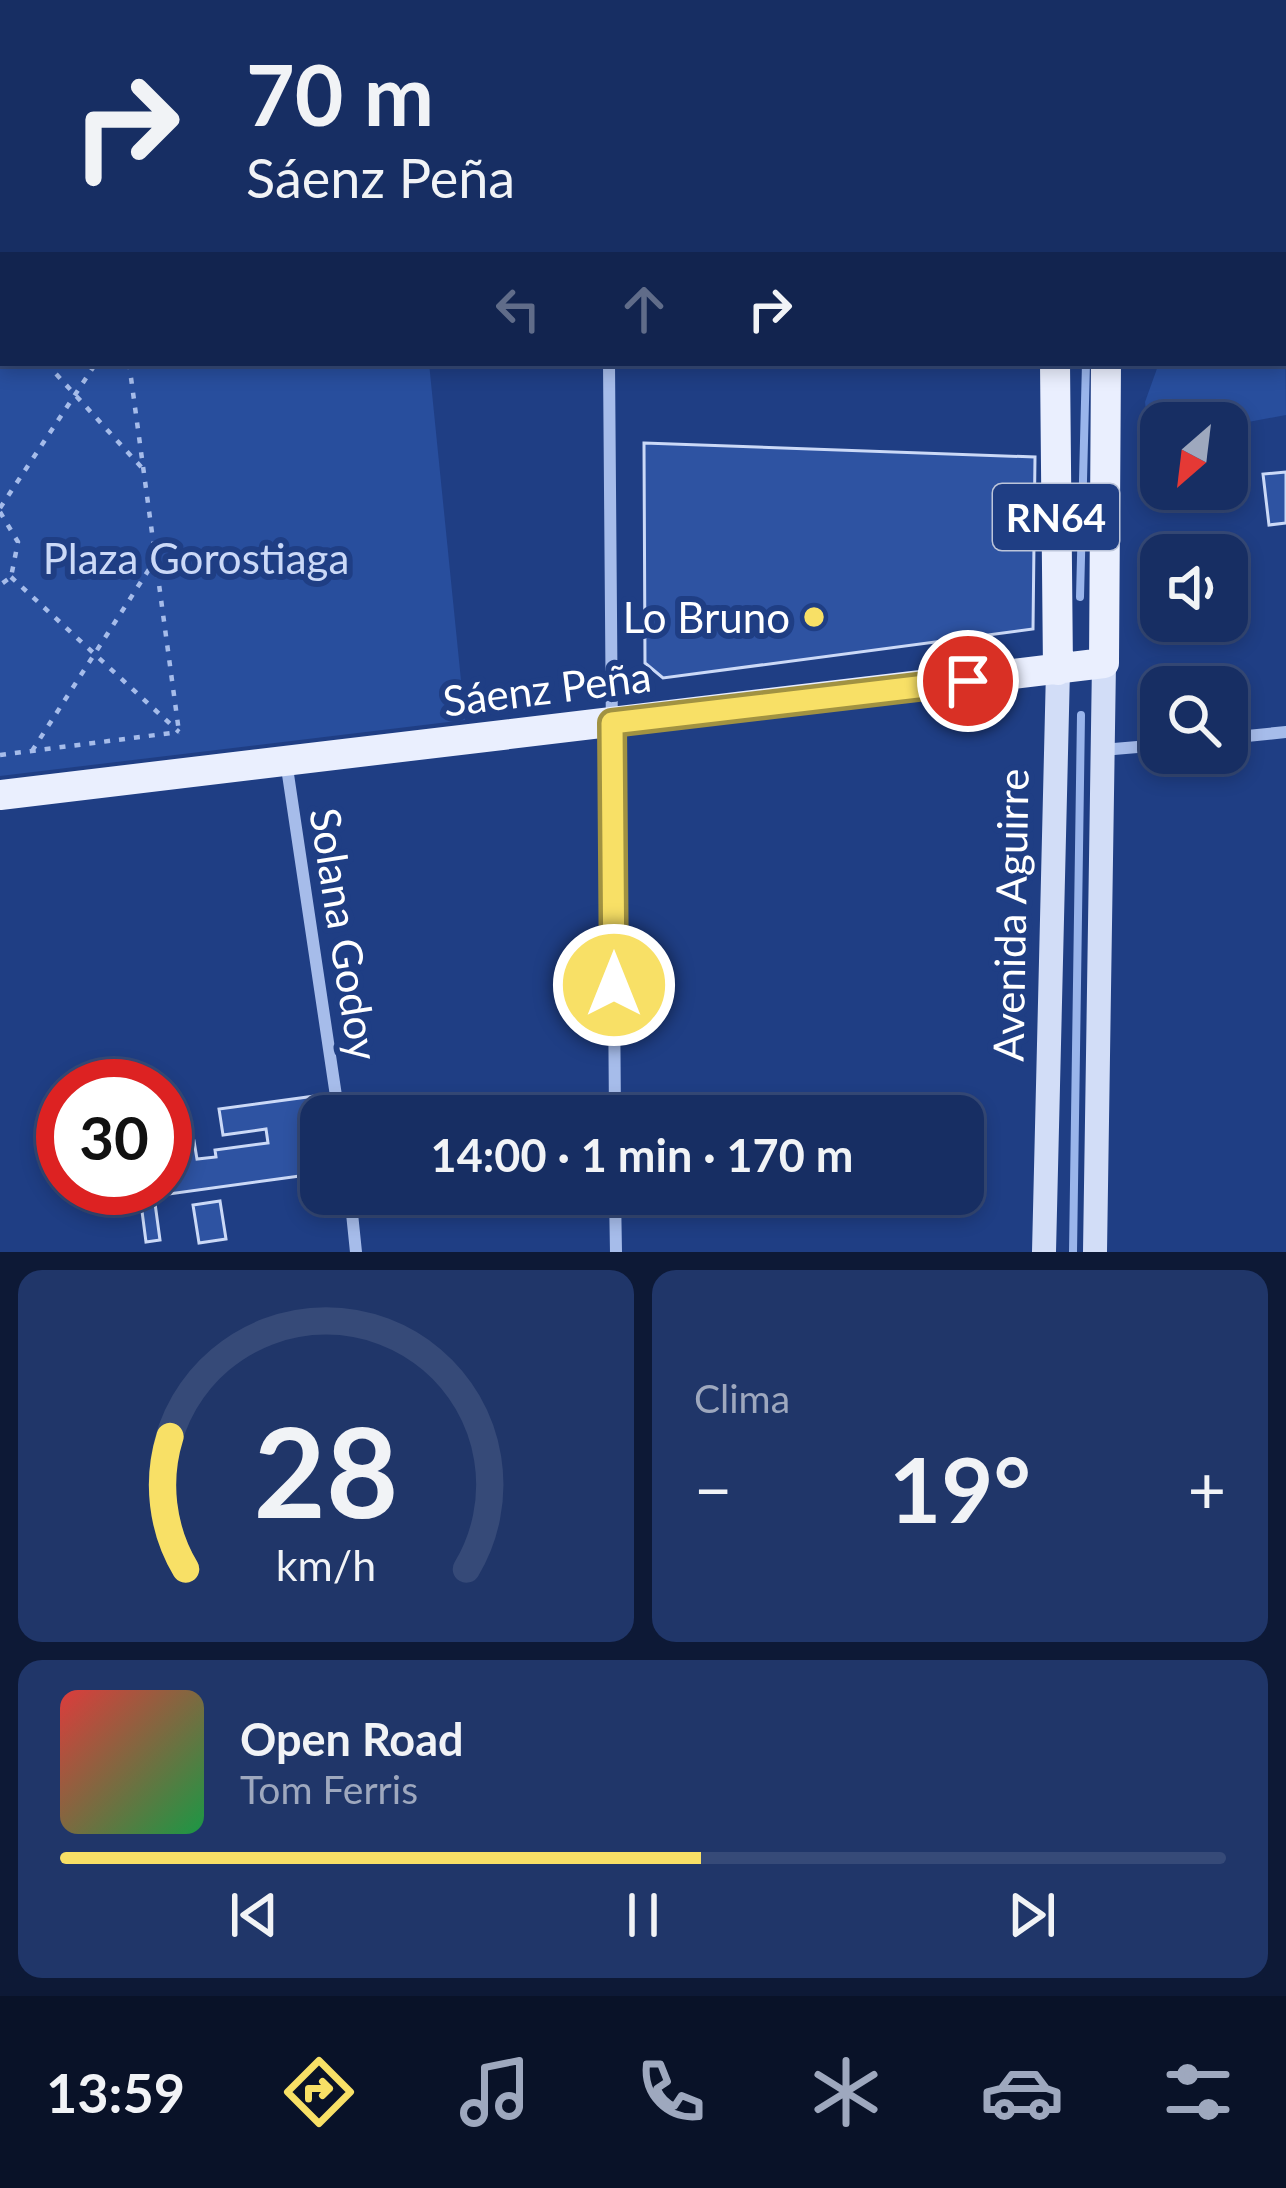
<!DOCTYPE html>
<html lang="es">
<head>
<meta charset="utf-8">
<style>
	body { margin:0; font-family:Lato,sans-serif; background:#203669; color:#f1f3f6; height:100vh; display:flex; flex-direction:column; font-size:45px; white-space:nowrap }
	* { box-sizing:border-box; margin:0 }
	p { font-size:39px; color:#9ea8be }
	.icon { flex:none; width:66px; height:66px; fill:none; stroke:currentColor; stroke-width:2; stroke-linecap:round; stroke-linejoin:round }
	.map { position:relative; height:1252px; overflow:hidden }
	.details { display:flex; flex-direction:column; gap:18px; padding:18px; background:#0d1936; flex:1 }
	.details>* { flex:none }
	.guide { position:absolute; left:0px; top:0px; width:1287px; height:366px; box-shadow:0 6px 18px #0003,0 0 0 3px #364a78; background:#172e63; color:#f1f3f6; overflow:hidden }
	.needle { width:78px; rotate:208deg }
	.controls { position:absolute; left:1140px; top:402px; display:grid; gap:24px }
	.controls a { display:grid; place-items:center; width:108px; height:108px; border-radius:24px; background:#172e63; box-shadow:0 6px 18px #0003,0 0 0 3px #364a78; font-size:60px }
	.speed { position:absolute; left:36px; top:1059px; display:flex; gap:24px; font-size:60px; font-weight:700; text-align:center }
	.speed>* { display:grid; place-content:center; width:156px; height:156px; border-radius:50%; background:#172e63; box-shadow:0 6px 18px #0003,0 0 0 3px #364a78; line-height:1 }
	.speed .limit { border:18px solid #d22; background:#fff; color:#111 }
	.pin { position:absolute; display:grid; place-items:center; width:102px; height:102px; color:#fff; margin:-51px; border:6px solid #fff; border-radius:50%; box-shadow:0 3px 12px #0007 }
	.me { position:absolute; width:132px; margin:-66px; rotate:0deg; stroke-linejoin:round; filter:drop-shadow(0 0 9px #0008) }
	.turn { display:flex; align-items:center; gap:42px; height:252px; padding:0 48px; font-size:54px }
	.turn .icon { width:156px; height:156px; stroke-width:2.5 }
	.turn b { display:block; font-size:84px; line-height:102px }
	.lanes { display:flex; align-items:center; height:114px; padding:0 48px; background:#0003; justify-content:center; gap:60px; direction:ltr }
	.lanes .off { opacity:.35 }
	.big { font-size:90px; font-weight:700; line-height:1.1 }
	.details .tile { flex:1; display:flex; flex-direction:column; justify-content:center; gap:18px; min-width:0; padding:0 42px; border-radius:24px; background:#203669 }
	.details .dial { align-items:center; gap:0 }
	.dial svg { height:312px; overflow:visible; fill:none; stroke:#364a78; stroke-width:7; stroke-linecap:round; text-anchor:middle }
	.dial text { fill:#f1f3f6; stroke:none }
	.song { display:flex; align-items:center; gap:36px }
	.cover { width:144px; height:144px; border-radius:18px; background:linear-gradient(135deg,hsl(0 70% 55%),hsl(140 70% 35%)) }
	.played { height:12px; border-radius:6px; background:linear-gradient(90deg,#f8e066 55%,#364a78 55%) }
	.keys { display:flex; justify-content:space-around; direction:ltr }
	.heat { display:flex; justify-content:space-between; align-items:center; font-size:66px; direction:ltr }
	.details .tiles { flex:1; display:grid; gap:18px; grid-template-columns:1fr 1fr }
	.tile:last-child { grid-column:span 2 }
	.trip { position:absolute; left:300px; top:1095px; width:684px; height:120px; border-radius:24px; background:#172e63; box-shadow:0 6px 18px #0003,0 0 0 3px #364a78; font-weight:700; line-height:120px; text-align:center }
	.tab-bar { display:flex; height:192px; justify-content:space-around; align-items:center; background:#091228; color:#9ea8be }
	.tab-bar .icon { width:84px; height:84px }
	.tab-bar .current { color:#f8e066 }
	.tab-bar b { font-size:54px; color:#f1f3f6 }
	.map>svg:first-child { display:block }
	.green { fill:#284e9d }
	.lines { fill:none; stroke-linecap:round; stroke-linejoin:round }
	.stream { stroke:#9ab5eb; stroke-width:8 }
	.building { fill:#2e53a2; stroke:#cbd9f7; stroke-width:3 }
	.path { stroke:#a6bcea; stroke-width:4.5; stroke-dasharray:6 9; stroke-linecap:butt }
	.minor { stroke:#a6bcea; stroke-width:12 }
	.secondary { stroke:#d2ddf7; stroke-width:24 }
	.primary { stroke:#eaeffe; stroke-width:30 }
	.route-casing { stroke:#a19242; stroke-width:30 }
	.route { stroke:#f8e066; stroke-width:21 }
	.poi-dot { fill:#f8e066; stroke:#1f3e84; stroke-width:4.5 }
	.labels { text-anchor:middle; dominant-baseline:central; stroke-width:12; stroke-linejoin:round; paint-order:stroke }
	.shield { fill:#1f3e84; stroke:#bcc5da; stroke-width:3 }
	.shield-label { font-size:39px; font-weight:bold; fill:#fff }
	.park-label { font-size:42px; fill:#cbd9f7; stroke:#1f3e84 }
	.poi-label { font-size:42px; fill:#fff; stroke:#1f3e84; text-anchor:end }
	.street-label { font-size:42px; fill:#fff; stroke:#1f3e84 }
</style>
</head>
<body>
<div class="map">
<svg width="1286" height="1252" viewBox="0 0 1286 1252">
	<rect width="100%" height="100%" fill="#1f3e84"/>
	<path class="green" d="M1284 223 1286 415 1227 426V423H1161V443L1150 446 1145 402 1159 363H1284Z
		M3 325V363H429L465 720 0 776V326Z"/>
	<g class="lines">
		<path class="stream" d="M1080 597 1086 363
			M1073 1252 1081 715"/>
	</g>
	<path class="building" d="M644 443 1035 457 1033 629 663 678 645 663Z
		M1286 472V523L1269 525 1263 474Z
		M315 1096 321 1138V1180L301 1183 300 1176 154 1196 160 1240 146 1242 139 1188H165V1158L177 1157 175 1143 194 1141 197 1159 216 1157 215 1150 268 1143 266 1129 223 1135 219 1109Z
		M220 1201 226 1239 199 1243 193 1205Z"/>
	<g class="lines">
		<path class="path" d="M0 338 3 337
			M46 363 143 469
			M129 363 179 732
			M0 508 96 363
			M0 512 18 542 11 577 0 585
			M11 577 179 732
			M32 751 155 560
			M0 755 179 732"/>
		<path class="minor" d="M11 0V3
			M0 84 3 83
			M609 363 615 1116
			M1227 738 1286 732
			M1102 750 1161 745
			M286 761 339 1116
			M350 1194 356 1252
			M615 1194 616 1252"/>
		<path class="secondary" d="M1035 0 1036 3
			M1092 0V3
			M390 3 399 0
			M534 3 543 0
			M0 113 3 112
			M1044 1252 1058 670
			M1095 1252 1104 663"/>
		<path class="primary" d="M1284 103 1286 102
			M1284 179H1286
			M1284 203 1286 202
			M0 296 3 295
			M1055 363 1058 670
			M0 795 1104 663 1106 363"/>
	</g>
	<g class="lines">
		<defs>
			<path id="route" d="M614 985 612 723 968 681"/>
		</defs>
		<use href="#route" class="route-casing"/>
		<use href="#route" class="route"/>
	</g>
	<circle class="poi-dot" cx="814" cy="617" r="12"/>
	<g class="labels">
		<rect class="shield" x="993" y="484" width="126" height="66" rx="9"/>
		<g class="shield-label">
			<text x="1056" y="517">RN64</text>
		</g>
		<g class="park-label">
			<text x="196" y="558">Plaza Gorostiaga</text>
		</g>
		<g class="poi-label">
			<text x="790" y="617">Lo Bruno</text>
		</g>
		<g class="street-label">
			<text transform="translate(547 688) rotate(-7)">Sáenz Peña</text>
			<text transform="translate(1010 915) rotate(-89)">Avenida Aguirre</text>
			<text transform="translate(345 934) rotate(81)">Solana Godoy</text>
		</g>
	</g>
</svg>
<div class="controls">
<a><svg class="needle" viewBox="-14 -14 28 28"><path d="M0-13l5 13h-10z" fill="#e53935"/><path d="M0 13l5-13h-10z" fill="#9ea8be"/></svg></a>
<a><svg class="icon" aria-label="sound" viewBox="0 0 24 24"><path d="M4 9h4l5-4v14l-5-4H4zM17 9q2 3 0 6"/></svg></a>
<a><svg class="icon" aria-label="search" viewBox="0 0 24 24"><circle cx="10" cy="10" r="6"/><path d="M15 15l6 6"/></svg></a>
</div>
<div class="speed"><div class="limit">30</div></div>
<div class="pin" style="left:968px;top:681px;background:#d93025"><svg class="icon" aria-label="arrive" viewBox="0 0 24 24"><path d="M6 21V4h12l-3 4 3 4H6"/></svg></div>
<svg class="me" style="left:614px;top:985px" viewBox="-20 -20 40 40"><circle r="17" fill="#f8e066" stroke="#fff" stroke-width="3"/><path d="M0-11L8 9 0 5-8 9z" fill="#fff"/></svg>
<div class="trip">14:00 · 1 min · 170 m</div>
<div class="guide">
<div class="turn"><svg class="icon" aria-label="right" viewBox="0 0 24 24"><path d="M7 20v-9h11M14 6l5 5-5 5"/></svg><div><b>70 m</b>Sáenz Peña</div></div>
<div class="lanes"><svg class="icon off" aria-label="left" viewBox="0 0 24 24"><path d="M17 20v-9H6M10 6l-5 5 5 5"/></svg><svg class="icon off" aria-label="ahead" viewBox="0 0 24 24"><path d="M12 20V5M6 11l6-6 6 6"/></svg><svg class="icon" aria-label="right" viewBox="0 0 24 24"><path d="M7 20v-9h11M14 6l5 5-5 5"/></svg></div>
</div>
</div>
<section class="details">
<div class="tiles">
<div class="tile dial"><svg viewBox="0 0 100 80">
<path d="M14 69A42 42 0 1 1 86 69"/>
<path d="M14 69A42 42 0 0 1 10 35" stroke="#f8e066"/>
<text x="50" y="56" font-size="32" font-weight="700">28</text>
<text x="50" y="72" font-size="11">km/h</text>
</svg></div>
<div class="tile"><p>Clima</p>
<div class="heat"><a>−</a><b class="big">19°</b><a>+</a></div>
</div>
<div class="tile">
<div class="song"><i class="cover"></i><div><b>Open Road</b><p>Tom Ferris</p></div></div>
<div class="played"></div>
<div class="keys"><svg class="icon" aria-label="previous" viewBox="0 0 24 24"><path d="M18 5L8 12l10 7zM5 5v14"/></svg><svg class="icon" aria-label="pause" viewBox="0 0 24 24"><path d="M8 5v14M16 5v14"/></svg><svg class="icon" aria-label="next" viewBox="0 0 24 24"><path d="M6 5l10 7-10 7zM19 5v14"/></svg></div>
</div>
</div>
</section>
<nav class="tab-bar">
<b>13:59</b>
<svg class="icon current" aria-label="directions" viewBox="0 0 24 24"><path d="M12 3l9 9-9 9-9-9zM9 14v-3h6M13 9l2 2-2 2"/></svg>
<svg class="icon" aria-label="music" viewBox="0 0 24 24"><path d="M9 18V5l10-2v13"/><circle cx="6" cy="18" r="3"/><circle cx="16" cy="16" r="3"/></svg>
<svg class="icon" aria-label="phone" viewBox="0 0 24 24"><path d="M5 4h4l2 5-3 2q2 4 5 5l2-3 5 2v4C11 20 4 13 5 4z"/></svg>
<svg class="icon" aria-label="climate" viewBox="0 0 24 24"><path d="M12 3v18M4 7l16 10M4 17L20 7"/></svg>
<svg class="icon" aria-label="car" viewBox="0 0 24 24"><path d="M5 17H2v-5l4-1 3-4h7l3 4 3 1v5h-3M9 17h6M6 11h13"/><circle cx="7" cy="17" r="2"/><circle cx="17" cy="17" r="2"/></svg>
<svg class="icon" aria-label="filters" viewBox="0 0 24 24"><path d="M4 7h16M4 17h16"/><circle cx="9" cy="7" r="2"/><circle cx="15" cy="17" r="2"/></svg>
</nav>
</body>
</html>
